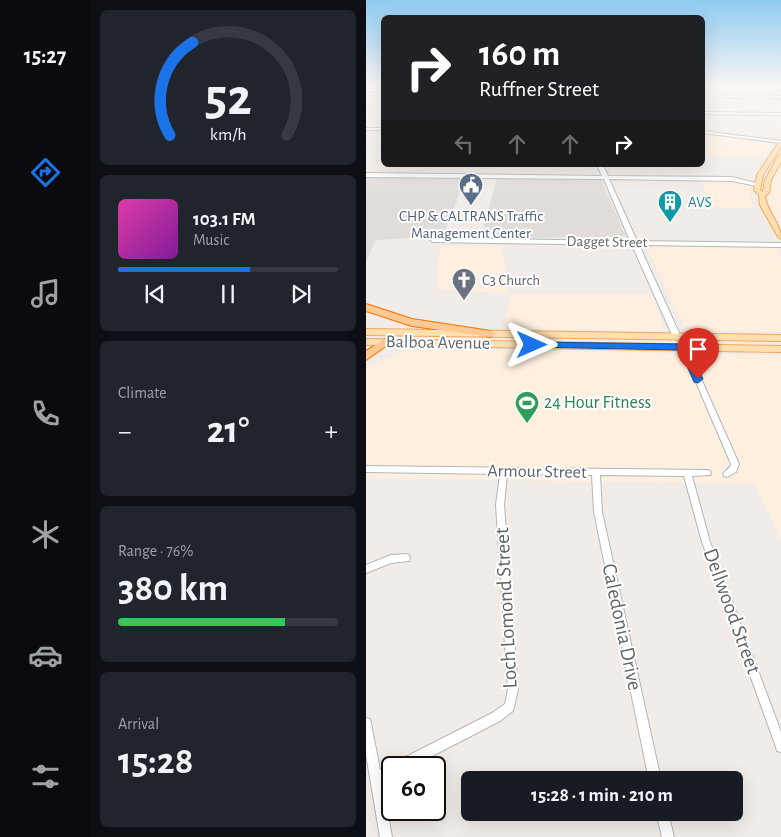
<!DOCTYPE html>
<html lang="en">
<head>
<meta charset="utf-8">
<style>
	body { margin:0; font-family:"Alegreya Sans",sans-serif; background:#20242c; color:#f1f3f6; height:100vh; display:flex; flex-direction:column; font-size:19px; white-space:nowrap }
	* { box-sizing:border-box; margin:0 }
	p { font-size:16px; color:#9ea1a6 }
	.icon { flex:none; width:28px; height:28px; fill:none; stroke:currentColor; stroke-width:2; stroke-linecap:round; stroke-linejoin:round }
	.map { position:relative; flex:1; overflow:hidden }
	.side { display:flex; flex-direction:column; gap:10px; padding:10px; background:#0d0f14; width:276px }
	.side>* { flex:none }
	.hud { position:absolute; left:15px; top:15px; width:324px; height:152px; border-radius:8px; box-shadow:0 5px 20px #0002; background:#202124; color:#fff; overflow:hidden }
	.speed { position:absolute; left:15px; top:756px; display:flex; gap:10px; font-size:25px; font-weight:700; text-align:center }
	.speed>* { display:grid; place-content:center; width:65px; height:65px; border-radius:50%; background:#171b24; box-shadow:0 5px 20px #0002; line-height:1 }
	.speed .limit { border:2px solid #111; border-radius:8px; background:#fff; color:#111 }
	.pin { position:absolute; display:grid; place-items:center; width:42px; height:42px; color:#fff; margin:-51px -21px; border-radius:50% 50% 50% 0; rotate:-45deg; box-shadow:0 0 5px #0007 }
	.pin .icon { rotate:45deg }
	.me { position:absolute; width:55px; margin:-28px; rotate:90deg; stroke-linejoin:round; filter:drop-shadow(0 0 4px #0008) }
	.turn { display:flex; align-items:center; gap:18px; height:105px; padding:0 15px; font-size:22px }
	.turn .icon { width:65px; height:65px; stroke-width:2.5 }
	.turn b { display:block; font-size:35px; line-height:42px }
	.lanes { display:flex; align-items:center; height:48px; padding:0 15px; background:#0003; justify-content:center; gap:25px; direction:ltr }
	.lanes .off { opacity:.35 }
	.big { font-size:38px; font-weight:700; line-height:1.1 }
	.side .widget { flex:1; display:flex; flex-direction:column; justify-content:center; gap:8px; min-width:0; padding:0 18px; border-radius:8px; background:#20242c }
	.side .dial { align-items:center; gap:0 }
	.dial svg { height:130px; overflow:visible; fill:none; stroke:#363941; stroke-width:7; stroke-linecap:round; text-anchor:middle }
	.dial text { fill:#f1f3f6; stroke:none }
	.song { display:flex; align-items:center; gap:15px }
	.cover { width:60px; height:60px; border-radius:8px; background:linear-gradient(135deg,hsl(320 70% 55%),hsl(290 70% 35%)) }
	.played { height:5px; border-radius:2px; background:linear-gradient(90deg,#1a73e8 60%,#363941 60%) }
	.keys { display:flex; justify-content:space-around; direction:ltr }
	.heat { display:flex; justify-content:space-between; align-items:center; font-size:28px; direction:ltr }
	.charge { height:8px; border-radius:4px; background:linear-gradient(90deg,#34c759 76%,#363941 0) }
	.trip { position:absolute; left:95px; top:771px; width:282px; height:50px; border-radius:8px; background:#171b24; box-shadow:0 5px 20px #0002; font-weight:700; line-height:50px; text-align:center }
	main { display:flex; flex:1; min-height:0 }
	.dock { display:flex; flex-direction:column; width:90px; justify-content:space-around; align-items:center; background:#090b0e; color:#9ea1a6 }
	.dock .icon { width:35px; height:35px }
	.dock .active { color:#1a73e8 }
	.dock b { font-size:22px; color:#f1f3f6 }
	.map>svg:first-child { display:block }
	.commercial { fill:#feefdf }
	.industrial { fill:#dfdcd9 }
	.lines { fill:none; stroke-linecap:round; stroke-linejoin:round }
	.street-casing { stroke:#b2b6b9; stroke-width:2 }
	.secondary-casing { stroke:#b3b8bb; stroke-width:2 }
	.primary-casing { stroke:#f2a75f; stroke-width:2 }
	.highway-casing { stroke:#f87100; stroke-width:2 }
	.street { fill:#fff; fill-rule:evenodd }
	.secondary { fill:#fff; fill-rule:evenodd }
	.primary { fill:#ffdfae; fill-rule:evenodd }
	.highway { fill:#fdc992; fill-rule:evenodd }
	.route { fill:#1a73e8; stroke:#114b97 }
	.labels { text-anchor:middle; dominant-baseline:central; stroke-width:4; stroke-linejoin:round; paint-order:stroke }
	.far-culture-label { font-size:15px; fill:#0d838f; stroke:#fff; text-anchor:start }
	.far-service-label { font-size:15px; fill:#4e5e75; stroke:#fff }
	.far-street-label { font-size:15px; fill:#5e6467; stroke:#fff }
	.far-worship-label { font-size:15px; fill:#5b616d; stroke:#fff; text-anchor:start }
	.street-label { font-size:18px; fill:#5e6467; stroke:#fff }
	.leisure-label { font-size:18px; fill:#27864d; stroke:#fff; text-anchor:start }
	.near-street-label { font-size:21px; fill:#5e6467; stroke:#fff }
</style>
</head>
<body>
<main>
<nav class="dock">
<b>15:27</b>
<svg class="icon active" aria-label="directions" viewBox="0 0 24 24"><path d="M12 3l9 9-9 9-9-9zM9 14v-3h6M13 9l2 2-2 2"/></svg>
<svg class="icon" aria-label="music" viewBox="0 0 24 24"><path d="M9 18V5l10-2v13"/><circle cx="6" cy="18" r="3"/><circle cx="16" cy="16" r="3"/></svg>
<svg class="icon" aria-label="phone" viewBox="0 0 24 24"><path d="M5 4h4l2 5-3 2q2 4 5 5l2-3 5 2v4C11 20 4 13 5 4z"/></svg>
<svg class="icon" aria-label="climate" viewBox="0 0 24 24"><path d="M12 3v18M4 7l16 10M4 17L20 7"/></svg>
<svg class="icon" aria-label="car" viewBox="0 0 24 24"><path d="M5 17H2v-5l4-1 3-4h7l3 4 3 1v5h-3M9 17h6M6 11h13"/><circle cx="7" cy="17" r="2"/><circle cx="17" cy="17" r="2"/></svg>
<svg class="icon" aria-label="filters" viewBox="0 0 24 24"><path d="M4 7h16M4 17h16"/><circle cx="9" cy="7" r="2"/><circle cx="15" cy="17" r="2"/></svg>
</nav>
<section class="side">
<div class="widget dial"><svg viewBox="0 0 100 80">
<path d="M14 69A42 42 0 1 1 86 69"/>
<path d="M14 69A42 42 0 0 1 28 12" stroke="#1a73e8"/>
<text x="50" y="56" font-size="32" font-weight="700">52</text>
<text x="50" y="72" font-size="11">km/h</text>
</svg></div>
<div class="widget">
<div class="song"><i class="cover"></i><div><b>103.1 FM</b><p>Music</p></div></div>
<div class="played"></div>
<div class="keys"><svg class="icon" aria-label="previous" viewBox="0 0 24 24"><path d="M18 5L8 12l10 7zM5 5v14"/></svg><svg class="icon" aria-label="pause" viewBox="0 0 24 24"><path d="M8 5v14M16 5v14"/></svg><svg class="icon" aria-label="next" viewBox="0 0 24 24"><path d="M6 5l10 7-10 7zM19 5v14"/></svg></div>
</div>
<div class="widget"><p>Climate</p>
<div class="heat"><a>−</a><b class="big">21°</b><a>+</a></div>
</div>
<div class="widget"><p>Range · 76%</p><b class="big">380 km</b><div class="charge"></div></div>
<div class="widget"><p>Arrival</p><b class="big">15:28</b></div>
</section>
<div class="map">
<svg width="415" height="837" viewBox="0 0 415 837">
	<rect width="100%" height="100%" fill="#f1ece7"/>
	<path class="commercial" d="M380 85H415V96H387Z
		M361 98H415V113L367 112Z
		M336 134 364 135 407 144 399 157H336Z
		M415 160V223L403 201V194L405 177Z
		M336 181 385 183V201L388 208 343 207Z
		M80 245 136 246 142 293 71 290 74 247Z
		M280 246 410 248 415 258V332L320 330Z
		M145 293 285 294 297 328 295 331 138 329Z
		M46 349 304 353 312 356 330 357 335 354H345L415 356V540L389 484 0 478V367Z"/>
	<path class="industrial" d="M0 177 8 178H100L78 233 65 234 58 237 10 240 0 261Z
		M131 178 235 179 260 237 115 238Z"/>
	<g class="lines">
		<defs>
			<path id="street" d="M336 112 415 113V115L336 114Z
				M0 128H18V130H0Z
				M336 131 415 141V143L336 133Z
				M318 345 321 347 373 464 370 472 361 477 358 476 357 474C359 470 364 469 365 464L315 347Z
				M0 466 341 470 344 471 345 473 344 475 326 476 344 542 415 732V752L411 751 410 747 336 542 318 476 234 475 236 512 295 780H283L228 512 226 475 141 474 138 505 152 690 147 711 134 721 43 768H26V776L16 781 26 837H14L0 754V718L4 719 5 723 14 770 126 713 139 704 142 690 130 505 134 474 0 472Z
				M40 554 43 555 44 558 43 561 25 563 0 573V565L25 555Z
				M290 812H302L308 837H296Z"/>
			<path id="secondary" d="M0 93H18V95H0Z
				M336 95 415 96V98L336 97Z
				M231 165H237L242 176 366 177 394 184 391 186 366 181 243 179 271 241 415 243V247L273 245 315 337 311 340 307 337 266 245 67 242 64 240 67 238 264 241 238 179 0 177V173L236 176Z"/>
			<path id="primary" d="M413 142H415V147L397 175 394 190 397 192 399 180 412 156 415 154V162L405 180 403 193 399 196C401 212 415 223 415 239L412 237 394 205 393 195 388 190 391 175Z
				M0 329 415 335V341L0 335Z
				M0 339 415 346V352L0 345Z"/>
			<path id="highway" d="M0 304 46 319 125 331 130 334 125 337 46 326 0 311Z
				M19 339 24 342 23 344 0 360V351Z"/>
		</defs>
		<use href="#street" class="street-casing"/>
		<use href="#secondary" class="secondary-casing"/>
		<use href="#primary" class="primary-casing"/>
		<use href="#highway" class="highway-casing"/>
		<use href="#street" class="street"/>
		<use href="#secondary" class="secondary"/>
		<use href="#primary" class="primary"/>
		<use href="#highway" class="highway"/>
	</g>
	<linearGradient id="sky" x2="0" y2="1"><stop stop-color="#8fcbf1"/><stop offset="0.42" stop-color="#f9f6f4"/><stop offset="1" stop-color="#f9f6f4" stop-opacity="0"/></linearGradient>
	<rect width="415" height="202" fill="url(#sky)"/>
	<path class="route" d="M166 342 318 344 323 347 337 379 332 383 328 382 314 350 163 347V343Z"/>
	<defs>
		<symbol id="civic-pin" viewBox="-11 -11 22 30"><path d="M0 17L-7.5 6A9.5 9.5 0 1 1 7.5 6Z" fill="#5c6f8a" stroke="#fff"/><path d="M-.6-6.5H3V-4.5H.6V-3L4-1V1h2V6H-6V1h2V-1L-.6-3ZM-1.2 2.5V6h2.4V2.5Z" fill="#fff"/></symbol>
		<symbol id="building-pin" viewBox="-11 -11 22 30"><path d="M0 17L-7.5 6A9.5 9.5 0 1 1 7.5 6Z" fill="#0f9aa8" stroke="#fff"/><path d="M-4-6H4V6H1V3H-1V6H-4ZM-2.5-4.3h1.7v1.8h-1.7ZM.8-4.3h1.7v1.8H.8ZM-2.5-1h1.7V.8h-1.7ZM.8-1h1.7V.8H.8Z" fill="#fff"/></symbol>
		<symbol id="church-pin" viewBox="-11 -11 22 30"><path d="M0 17L-7.5 6A9.5 9.5 0 1 1 7.5 6Z" fill="#6b7280" stroke="#fff"/><path d="M-1.2-6h2.4v3.5h3.3v2.4h-3.3V6h-2.4V-.1h-3.3v-2.4h3.3Z" fill="#fff"/></symbol>
		<symbol id="stadium-pin" viewBox="-11 -11 22 30"><path d="M0 17L-7.5 6A9.5 9.5 0 1 1 7.5 6Z" fill="#2e9e5b" stroke="#fff"/><path d="M0-5a6.5 5 0 1 0 0 10a6.5 5 0 1 0 0-10ZM-3.5-1.8h7v3.6h-7Z" fill="#fff"/></symbol>
	</defs>
	<g fill-rule="evenodd">
		<use href="#civic-pin" x="91" y="171" width="28" height="38"/>
		<use href="#building-pin" x="290" y="188" width="28" height="38"/>
		<use href="#church-pin" x="84" y="266" width="28" height="38"/>
		<use href="#stadium-pin" x="147" y="389" width="28" height="38"/>
	</g>
	<g class="labels">
		<g class="far-culture-label">
			<text x="322" y="202">AVS</text>
		</g>
		<g class="far-service-label">
			<text x="105" y="216">CHP &amp; CALTRANS Traffic<tspan x="105" dy="17">Management Center</tspan></text>
		</g>
		<g class="far-street-label">
			<text transform="translate(241 242) rotate(1)">Dagget Street</text>
		</g>
		<g class="far-worship-label">
			<text x="116" y="280">C3 Church</text>
		</g>
		<g class="street-label">
			<text transform="translate(72 343) rotate(1)">Balboa Avenue</text>
			<text transform="translate(171 472) rotate(1)">Armour Street</text>
		</g>
		<g class="leisure-label">
			<text x="178" y="403">24 Hour Fitness</text>
		</g>
		<g class="near-street-label">
			<text transform="translate(140 608) rotate(-93)">Loch Lomond Street</text>
			<text transform="translate(366 611) rotate(70)">Dellwood Street</text>
			<text transform="translate(256 627) rotate(78)">Caledonia Drive</text>
		</g>
	</g>
</svg>
<div class="speed"><div class="limit">60</div></div>
<div class="pin" style="left:332px;top:379px;background:#d93025"><svg class="icon" aria-label="arrive" viewBox="0 0 24 24"><path d="M6 21V4h12l-3 4 3 4H6"/></svg></div>
<svg class="me" style="left:166px;top:345px" viewBox="-20 -20 40 40"><path d="M0-17L14 15 0 8-14 15z" fill="#1a73e8" stroke="#fff" stroke-width="4"/></svg>
<div class="trip">15:28 · 1 min · 210 m</div>
<div class="hud">
<div class="turn"><svg class="icon" aria-label="right" viewBox="0 0 24 24"><path d="M7 20v-9h11M14 6l5 5-5 5"/></svg><div><b>160 m</b>Ruffner Street</div></div>
<div class="lanes"><svg class="icon off" aria-label="left" viewBox="0 0 24 24"><path d="M17 20v-9H6M10 6l-5 5 5 5"/></svg><svg class="icon off" aria-label="ahead" viewBox="0 0 24 24"><path d="M12 20V5M6 11l6-6 6 6"/></svg><svg class="icon off" aria-label="ahead" viewBox="0 0 24 24"><path d="M12 20V5M6 11l6-6 6 6"/></svg><svg class="icon" aria-label="right" viewBox="0 0 24 24"><path d="M7 20v-9h11M14 6l5 5-5 5"/></svg></div>
</div>
</div>
</main>
</body>
</html>
